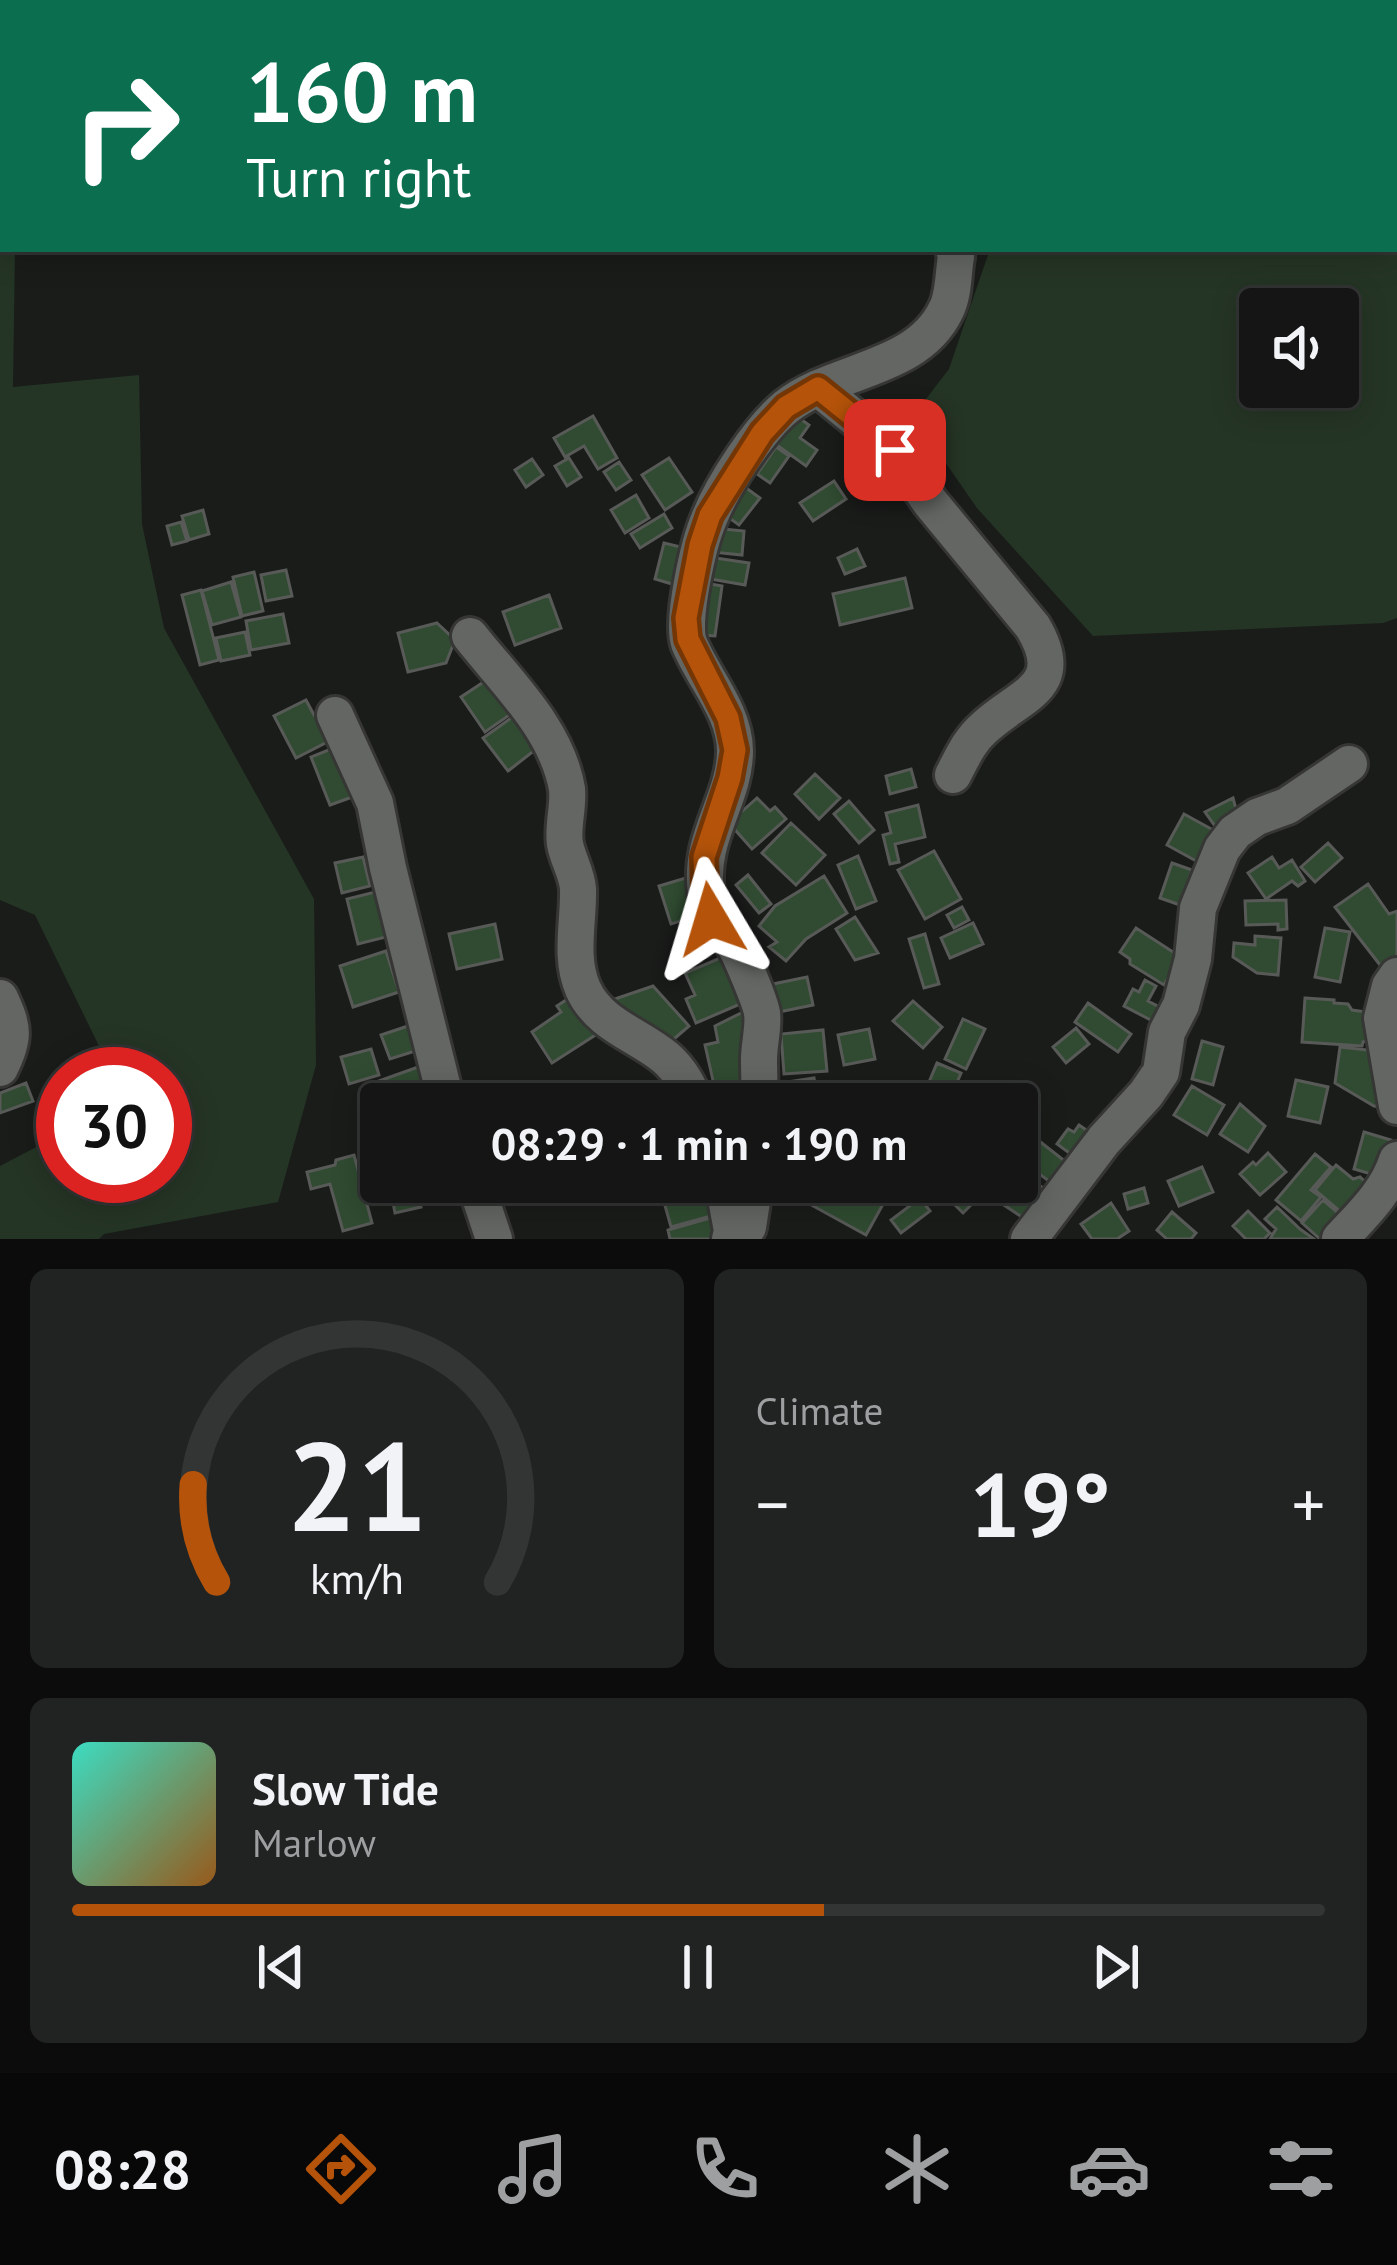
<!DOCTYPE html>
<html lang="en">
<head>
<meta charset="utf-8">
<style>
	body { margin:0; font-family:"PT Sans",sans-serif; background:#212222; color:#f1f3f6; height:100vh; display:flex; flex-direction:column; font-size:45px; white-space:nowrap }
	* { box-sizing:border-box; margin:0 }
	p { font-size:39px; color:#9d9fa0 }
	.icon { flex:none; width:66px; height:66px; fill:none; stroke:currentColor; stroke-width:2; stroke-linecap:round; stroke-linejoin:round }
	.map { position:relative; height:1239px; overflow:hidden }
	.side { display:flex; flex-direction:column; gap:30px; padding:30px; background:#0b0c0b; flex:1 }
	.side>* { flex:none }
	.top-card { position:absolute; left:0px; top:0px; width:1398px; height:252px; box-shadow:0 6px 30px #0003,0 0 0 3px #333434; background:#0b6e4f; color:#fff; overflow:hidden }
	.controls { position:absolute; left:1239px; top:288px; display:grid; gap:24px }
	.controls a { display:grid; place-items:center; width:120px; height:120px; border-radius:12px; background:#141514; box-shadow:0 6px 30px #0003,0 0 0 3px #333434; font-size:60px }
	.speed { position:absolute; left:36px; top:1047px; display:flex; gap:24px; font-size:60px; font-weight:700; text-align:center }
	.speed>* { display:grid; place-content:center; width:156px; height:156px; border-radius:50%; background:#141514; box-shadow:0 6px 30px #0003,0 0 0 3px #333434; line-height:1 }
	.speed .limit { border:18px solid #d22; background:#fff; color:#111 }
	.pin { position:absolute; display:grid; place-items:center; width:102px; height:102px; color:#fff; margin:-51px; border-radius:24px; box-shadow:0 6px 18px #0006 }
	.me { position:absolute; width:132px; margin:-66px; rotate:353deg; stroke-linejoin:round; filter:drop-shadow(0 0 9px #0008) }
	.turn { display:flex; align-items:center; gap:42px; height:252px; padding:0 48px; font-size:54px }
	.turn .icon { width:156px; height:156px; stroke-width:2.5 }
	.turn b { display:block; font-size:84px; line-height:102px }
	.big { font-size:90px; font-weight:700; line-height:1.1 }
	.side .card { flex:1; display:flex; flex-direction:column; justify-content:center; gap:18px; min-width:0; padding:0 42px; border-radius:18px; background:#212222 }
	.side .dial { align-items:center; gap:0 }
	.dial svg { height:312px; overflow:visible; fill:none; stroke:#333434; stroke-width:7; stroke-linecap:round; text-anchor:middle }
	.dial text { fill:#f1f3f6; stroke:none }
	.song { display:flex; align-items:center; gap:36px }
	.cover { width:144px; height:144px; border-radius:18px; background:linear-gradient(135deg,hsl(170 70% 55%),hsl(30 70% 35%)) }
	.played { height:12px; border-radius:6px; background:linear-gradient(90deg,#b45309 60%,#333434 60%) }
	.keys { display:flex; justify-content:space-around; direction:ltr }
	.heat { display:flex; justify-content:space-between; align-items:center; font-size:66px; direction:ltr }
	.side .tiles { flex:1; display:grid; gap:30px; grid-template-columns:1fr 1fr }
	.card:last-child { grid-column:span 2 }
	.trip { position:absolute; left:360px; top:1083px; width:678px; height:120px; border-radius:12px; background:#141514; box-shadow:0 6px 30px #0003,0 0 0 3px #333434; font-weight:700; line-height:120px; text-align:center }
	.tab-bar { display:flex; height:192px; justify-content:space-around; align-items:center; background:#080808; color:#9d9fa0 }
	.tab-bar .icon { width:84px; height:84px }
	.tab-bar .current { color:#b45309 }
	.tab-bar b { font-size:54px; color:#f1f3f6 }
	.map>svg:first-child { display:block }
	.green { fill:#253525; fill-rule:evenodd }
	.building { fill:#304b31; stroke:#585a58; stroke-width:3 }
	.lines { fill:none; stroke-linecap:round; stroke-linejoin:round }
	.minor-casing { stroke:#363735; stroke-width:42 }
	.minor { stroke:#636663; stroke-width:36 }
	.route-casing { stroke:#753606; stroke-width:30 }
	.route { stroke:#b45309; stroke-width:21 }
</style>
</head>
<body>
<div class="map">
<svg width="1397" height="1239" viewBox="0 0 1397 1239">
	<rect width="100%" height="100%" fill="#1a1c1a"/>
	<path class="green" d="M0 0H323L319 3H3V44L0 43Z
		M810 0H1397V618L1383 623 1093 636 977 508 913 416 949 369 990 249H1395V3H813ZM1338 309V387H1260V309Z
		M0 218 3 221V249H15L13 387 139 375 142 524 164 628 314 899 316 1065 278 1202 104 1234 99 1239H0V1166L63 1133V1176H165V1074H89L99 1046 35 915 0 900Z"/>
	<path class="building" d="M795 415 809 425 800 438 817 450 806 466 774 443Z
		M593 416 617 458 598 469 584 446 565 457 554 438Z
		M776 447 789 456 770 483 757 474Z
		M569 458 581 477 567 486 555 466Z
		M669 458 692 492 665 510 642 475Z
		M532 459 543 475 526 487 515 470Z
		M619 462 631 480 616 490 604 472Z
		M834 481 846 499 813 521 800 503Z
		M742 485 760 498 739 525 721 512Z
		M636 495 649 518 625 533 611 510Z
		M203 510 209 534 189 540 182 516Z
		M664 514 672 528 640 548 631 534Z
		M181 522 187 541 172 545 167 526Z
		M713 528 744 531 742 555 712 552Z
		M664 543 681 547 672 584 655 579Z
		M857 549 865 566 845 574 838 558Z
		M709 557 749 563 745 585 705 578Z
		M286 570 292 596 266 601 261 575Z
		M254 572 263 611 242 616 233 577Z
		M905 578 912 608 840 625 833 594Z
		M231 582 241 617 212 625 202 591Z
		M705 583 722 586 715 636 699 635Z
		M201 590 219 660 200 665 182 595Z
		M549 595 561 628 515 645 503 612Z
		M283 614 289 643 251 650 246 621Z
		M437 623 455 640 446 663 408 672 398 633Z
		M245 632 250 655 221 661 216 638Z
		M491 677 515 711 485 732 461 697Z
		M306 700 314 715 321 712 335 738 296 758 274 716Z
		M521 711 544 743 508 771 483 738Z
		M336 747 355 796 330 805 311 757Z
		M911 769 916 787 890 794 886 776Z
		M815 774 840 798 819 819 795 794Z
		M757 798 770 811 775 807 786 819 752 849 729 823Z
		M1233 798 1236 809 1215 826 1205 812Z
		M849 801 874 830 859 843 834 814Z
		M918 805 925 837 895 844 899 862 890 864 883 835 891 833 886 813Z
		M1184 814 1215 831 1198 862 1167 845Z
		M791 823 825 855 796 885 762 853Z
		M1328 843 1342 858 1315 882 1301 867Z
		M934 851 961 899 925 919 898 870Z
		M858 856 876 901 856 909 838 865Z
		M363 857 370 886 342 893 335 863Z
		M1272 857 1279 868 1292 860 1305 881 1298 886 1292 881 1266 899 1248 873Z
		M1172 863 1192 870 1180 905 1160 898Z
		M748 875 771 904 759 913 736 885Z
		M692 876 704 914 671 924 659 886Z
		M824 876 847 913 806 939 786 961 769 947 777 942 759 926 775 906Z
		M1368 884 1389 914 1397 911V965L1387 974 1335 907Z
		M383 890 394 935 358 944 347 899Z
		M1286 900 1287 929 1278 930V924L1246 925 1245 901Z
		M962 907 969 920 954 928 947 915Z
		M855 917 878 953 855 960 836 929Z
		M973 923 983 944 950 958 941 938Z
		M495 924 502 959 457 969 449 934Z
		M1136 928 1173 952 1177 946 1173 970 1164 985 1130 964V959L1120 952Z
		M1325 928 1350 932 1340 982 1315 977Z
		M925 934 939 984 924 988 909 939Z
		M1255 936 1281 938 1278 975 1257 973 1233 957 1234 943 1255 945Z
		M386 951 399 992 353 1007 340 966Z
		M725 956 745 1002 696 1023 686 999 695 995 685 973Z
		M807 977 813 1005 779 1012 773 984Z
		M1145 980 1156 986 1148 1001 1169 1012 1162 1026 1124 1006 1133 989 1139 992Z
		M653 986 689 1026 667 1045 606 1002Z
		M572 996 597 1034 552 1063 532 1032 561 1012 557 1006Z
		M1305 998 1334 1000V1003L1348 1004 1352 1010 1373 1013 1369 1040 1363 1042 1362 1046 1302 1042Z
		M913 1001 942 1027 923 1048 893 1021Z
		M1088 1003 1131 1034 1118 1052 1075 1022Z
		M743 1012 748 1096 728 1104H704L700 1088 714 1085 705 1045 718 1042 715 1026Z
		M963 1019 985 1029 966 1069 945 1059Z
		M420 1022 428 1047 390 1059 381 1035Z
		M1076 1028 1089 1044 1066 1063 1053 1047Z
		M869 1029 875 1059 844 1065 838 1035Z
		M823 1030 827 1071 784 1074 781 1034Z
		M1202 1041 1223 1047 1213 1085 1192 1079Z
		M1340 1047 1377 1051 1380 1088 1377 1096 1385 1100 1382 1107 1374 1106 1335 1083Z
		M371 1049 379 1075 349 1084 341 1057Z
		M937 1063 961 1073 948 1104 924 1094Z
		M421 1066 430 1092 410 1099 412 1104H381V1140L368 1102 384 1096 379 1081Z
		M814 1078 818 1104H784L781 1083Z
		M680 1079 691 1104H616L615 1099Z
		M1296 1080 1328 1087 1320 1123 1288 1116Z
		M26 1083 33 1101 0 1113V1093Z
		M1192 1086 1224 1105 1207 1135 1174 1115Z
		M1240 1104 1265 1126 1248 1152 1220 1134Z
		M1079 1125 1095 1136 1079 1160 1057 1144 1068 1129 1074 1132Z
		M1364 1132 1391 1140 1381 1177 1354 1169Z
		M1029 1133 1066 1162 1050 1182 1017 1157V1148Z
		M1268 1153 1286 1172 1260 1195 1240 1174 1253 1162 1256 1165Z
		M1315 1154 1331 1167 1311 1190 1321 1197 1301 1221 1276 1200Z
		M354 1155 372 1223 343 1231 330 1184 311 1189 307 1172 335 1165 336 1160Z
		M1336 1165 1353 1179 1360 1177 1373 1189 1343 1214 1315 1190Z
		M1202 1167 1213 1192 1179 1206 1168 1181Z
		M1017 1171 1051 1193 1031 1223 981 1190 987 1182H1017Z
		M389 1182H416L421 1207 395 1213Z
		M501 1182H553L537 1187 535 1196 508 1204Z
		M809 1182H862L857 1192 882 1206 866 1235 795 1196 802 1184Z
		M969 1182 981 1195 963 1213 950 1200Z
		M1144 1188 1148 1203 1128 1209 1124 1194Z
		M712 1189 716 1204 708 1206 711 1216 671 1227 664 1202Z
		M920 1198 930 1211 901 1233 891 1220Z
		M1323 1200 1344 1218 1325 1239H1320L1302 1223Z
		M1111 1203 1129 1231 1117 1239H1092L1081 1224Z
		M1277 1207 1300 1229 1314 1239H1270L1276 1229 1265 1219Z
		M1248 1211 1270 1233 1264 1239H1246L1233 1226Z
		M1172 1212 1196 1233 1191 1239H1167L1157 1230Z
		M710 1218 717 1239H670L668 1230Z"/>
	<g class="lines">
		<defs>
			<path id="minor" d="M627 0H629
				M769 0 774 3
				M818 388 894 450 930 502 1033 627C1069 688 1020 694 984 728 969 741 962 758 953 775
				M470 636C506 682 557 729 567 789 569 807 562 827 565 844 568 860 577 873 578 889 579 922 569 957 583 989 599 1025 639 1035 666 1058 681 1071 689 1087 696 1104
				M335 715 375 803 388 868 447 1104
				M1397 976 1390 986 1382 1018 1397 1106
				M0 998C14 1028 15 1038 0 1068
				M759 1104C760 1089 759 1074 759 1059 759 1044 764 1027 762 1013 760 1001 741 956 735 946 718 921 711 926 706 892 698 838 735 799 735 751 735 711 703 678 689 643 681 620 699 542 709 519 722 486 759 429 786 407 833 369 917 371 946 310 954 295 953 273 956 257L954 249
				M475 1182 494 1239
				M723 1182 732 1231 730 1239
				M740 1239 748 1227 755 1182
				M1029 1239 1104 1140 1146 1094 1161 1072 1167 1032 1181 1005 1193 959 1198 908 1222 849 1235 832 1257 817 1287 806 1349 764
				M1340 1239C1362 1215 1387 1192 1397 1160"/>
		</defs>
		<use href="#minor" class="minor-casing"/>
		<use href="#minor" class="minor"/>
	</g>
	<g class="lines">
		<defs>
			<path id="route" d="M711 919 705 889 704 857 730 778 735 750 728 718 688 639 686 618 700 545 710 515 762 433 786 407 818 388 895 450"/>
		</defs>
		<use href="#route" class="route-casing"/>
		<use href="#route" class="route"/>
	</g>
</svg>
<div class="controls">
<a><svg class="icon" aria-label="sound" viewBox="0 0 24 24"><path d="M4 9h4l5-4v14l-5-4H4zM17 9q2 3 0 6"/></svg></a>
</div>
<div class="speed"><div class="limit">30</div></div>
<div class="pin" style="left:895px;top:450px;background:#d93025"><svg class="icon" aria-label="arrive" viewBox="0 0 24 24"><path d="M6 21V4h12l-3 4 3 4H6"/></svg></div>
<svg class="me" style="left:711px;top:919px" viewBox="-20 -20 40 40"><path d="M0-17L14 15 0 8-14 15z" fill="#b45309" stroke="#fff" stroke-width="4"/></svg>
<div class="trip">08:29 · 1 min · 190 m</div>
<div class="top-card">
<div class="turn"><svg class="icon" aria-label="right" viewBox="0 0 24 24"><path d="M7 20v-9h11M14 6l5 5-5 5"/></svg><div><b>160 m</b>Turn right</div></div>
</div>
</div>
<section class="side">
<div class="tiles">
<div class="card dial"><svg viewBox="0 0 100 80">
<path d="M14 69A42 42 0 1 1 86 69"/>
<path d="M14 69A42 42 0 0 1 8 44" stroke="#b45309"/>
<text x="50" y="56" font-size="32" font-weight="700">21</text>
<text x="50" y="72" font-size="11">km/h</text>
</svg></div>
<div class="card"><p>Climate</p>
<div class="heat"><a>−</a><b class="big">19°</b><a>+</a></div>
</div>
<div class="card">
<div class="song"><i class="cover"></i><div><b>Slow Tide</b><p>Marlow</p></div></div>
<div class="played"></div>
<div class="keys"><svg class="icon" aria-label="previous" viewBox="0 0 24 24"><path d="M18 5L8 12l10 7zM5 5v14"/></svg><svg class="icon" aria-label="pause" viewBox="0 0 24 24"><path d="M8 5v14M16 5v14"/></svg><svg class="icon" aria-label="next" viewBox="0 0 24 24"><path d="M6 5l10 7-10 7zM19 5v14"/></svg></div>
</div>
</div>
</section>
<nav class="tab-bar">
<b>08:28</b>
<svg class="icon current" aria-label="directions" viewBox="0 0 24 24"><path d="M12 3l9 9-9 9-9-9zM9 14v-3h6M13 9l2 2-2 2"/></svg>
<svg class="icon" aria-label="music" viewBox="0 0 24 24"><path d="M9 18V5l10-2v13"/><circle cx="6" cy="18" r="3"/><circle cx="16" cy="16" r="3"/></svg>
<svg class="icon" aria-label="phone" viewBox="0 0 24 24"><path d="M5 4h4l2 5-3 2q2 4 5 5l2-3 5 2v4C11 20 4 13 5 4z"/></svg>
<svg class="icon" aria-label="climate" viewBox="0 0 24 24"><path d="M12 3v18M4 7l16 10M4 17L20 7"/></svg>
<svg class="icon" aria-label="car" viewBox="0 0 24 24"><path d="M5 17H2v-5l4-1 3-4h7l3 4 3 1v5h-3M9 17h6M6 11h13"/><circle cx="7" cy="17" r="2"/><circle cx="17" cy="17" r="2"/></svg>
<svg class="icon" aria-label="filters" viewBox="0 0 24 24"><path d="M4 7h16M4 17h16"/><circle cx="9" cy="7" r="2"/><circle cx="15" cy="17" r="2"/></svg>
</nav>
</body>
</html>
